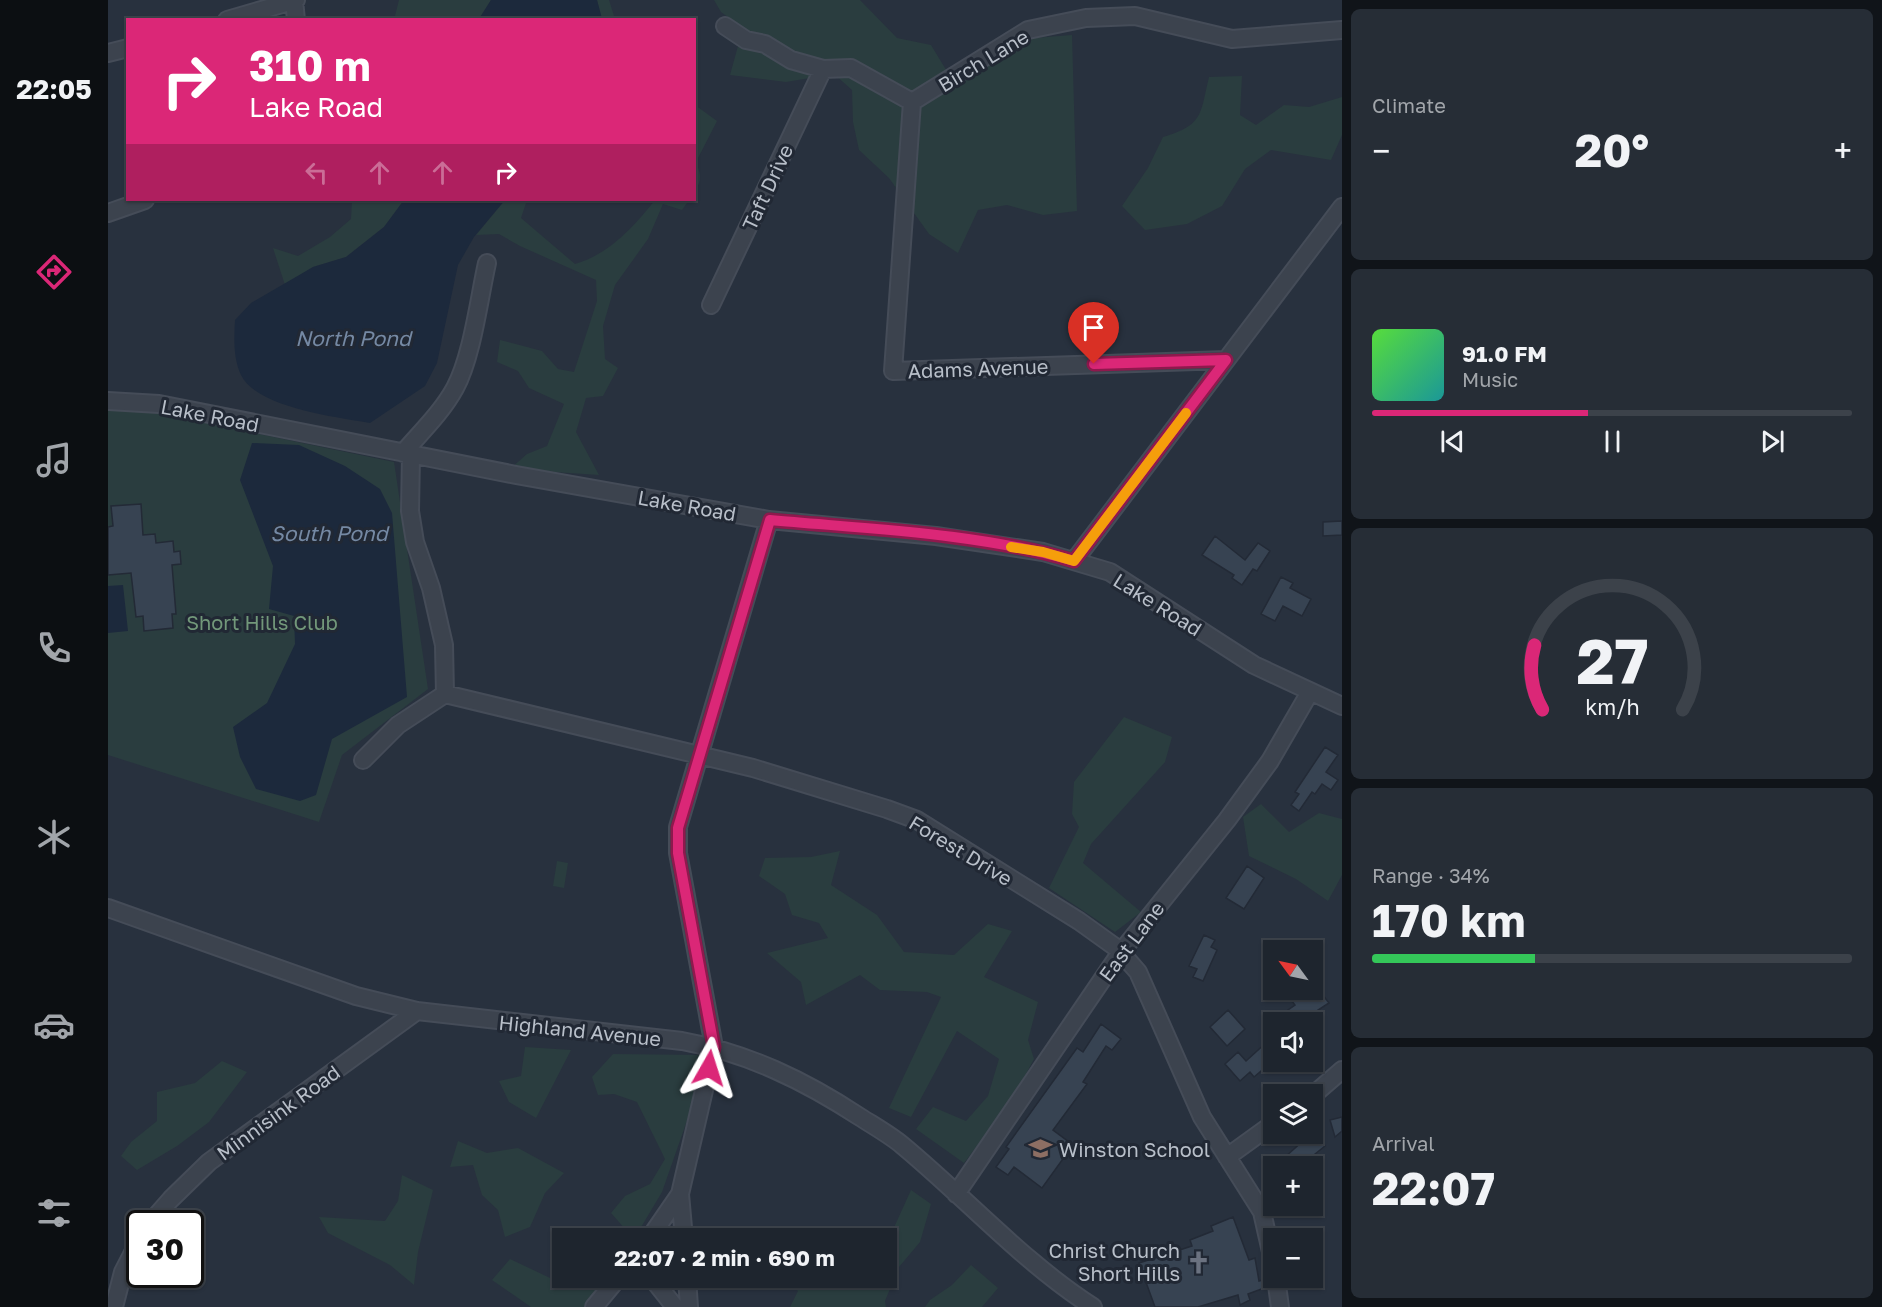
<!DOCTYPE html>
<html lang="en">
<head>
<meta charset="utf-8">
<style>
	body { margin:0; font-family:"Golos Text",sans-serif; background:#262d36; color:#f1f3f6; height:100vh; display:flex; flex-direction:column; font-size:22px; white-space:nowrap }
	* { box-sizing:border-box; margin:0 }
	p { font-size:20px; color:#a1a5aa }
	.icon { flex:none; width:33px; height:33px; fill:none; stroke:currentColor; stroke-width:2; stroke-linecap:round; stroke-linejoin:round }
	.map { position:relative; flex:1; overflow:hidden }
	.panel { display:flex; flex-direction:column; gap:9px; padding:9px; background:#101419; width:540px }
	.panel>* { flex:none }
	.banner { position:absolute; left:18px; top:18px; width:570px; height:183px; border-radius:0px; box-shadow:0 2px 4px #0004,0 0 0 2px #3c424a; background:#db2777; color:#fff; overflow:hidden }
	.needle { width:39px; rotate:303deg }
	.fabs { position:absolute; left:1155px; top:940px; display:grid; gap:12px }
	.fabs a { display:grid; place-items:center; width:60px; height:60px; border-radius:0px; background:#1e252e; box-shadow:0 2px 4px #0004,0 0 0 2px #3c424a; font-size:30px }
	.speed { position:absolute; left:18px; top:1210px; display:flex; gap:12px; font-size:30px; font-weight:700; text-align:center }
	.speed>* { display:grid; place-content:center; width:78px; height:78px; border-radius:50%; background:#1e252e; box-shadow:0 2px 4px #0004,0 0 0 2px #3c424a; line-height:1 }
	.speed .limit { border:3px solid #111; border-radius:9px; background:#fff; color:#111 }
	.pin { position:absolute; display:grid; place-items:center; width:51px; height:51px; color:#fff; margin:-62px -26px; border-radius:50% 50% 50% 0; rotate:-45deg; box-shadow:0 0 6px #0007 }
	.pin .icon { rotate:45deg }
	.me { position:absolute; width:66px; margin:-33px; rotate:6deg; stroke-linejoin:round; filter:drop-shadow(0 0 4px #0008) }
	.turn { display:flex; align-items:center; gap:21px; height:126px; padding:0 24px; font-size:27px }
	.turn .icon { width:78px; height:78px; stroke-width:2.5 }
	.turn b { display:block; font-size:42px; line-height:51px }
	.lanes { display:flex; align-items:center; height:57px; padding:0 24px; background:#0003; justify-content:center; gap:30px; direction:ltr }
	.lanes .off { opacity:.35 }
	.big { font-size:45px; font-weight:700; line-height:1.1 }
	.panel .widget { flex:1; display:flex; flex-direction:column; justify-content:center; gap:9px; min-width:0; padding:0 21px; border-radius:9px; background:#262d36 }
	.panel .dial { align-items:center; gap:0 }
	.dial svg { height:156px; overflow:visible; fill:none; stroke:#3c424a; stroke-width:7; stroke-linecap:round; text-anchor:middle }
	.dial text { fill:#f1f3f6; stroke:none }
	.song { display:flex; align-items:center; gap:18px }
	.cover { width:72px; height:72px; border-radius:9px; background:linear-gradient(135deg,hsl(110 70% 55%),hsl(180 70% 35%)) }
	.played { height:6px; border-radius:3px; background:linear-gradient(90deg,#db2777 45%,#3c424a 45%) }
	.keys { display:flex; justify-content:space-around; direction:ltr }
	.heat { display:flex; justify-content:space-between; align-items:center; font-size:33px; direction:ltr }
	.charge { height:9px; border-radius:4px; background:linear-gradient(90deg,#34c759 34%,#3c424a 0) }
	.trip { position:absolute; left:444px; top:1228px; width:345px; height:60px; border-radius:0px; background:#1e252e; box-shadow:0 2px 4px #0004,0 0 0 2px #3c424a; font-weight:700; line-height:60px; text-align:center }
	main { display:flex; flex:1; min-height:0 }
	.dock { display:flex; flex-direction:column; width:108px; justify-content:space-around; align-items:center; background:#0c0f12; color:#a1a5aa }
	.dock .icon { width:42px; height:42px }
	.dock .current { color:#db2777 }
	.dock b { font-size:27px; color:#f1f3f6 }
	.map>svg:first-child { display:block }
	.green { fill:#2a3d3f }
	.water { fill:#1c293c }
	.building { fill:#374352; stroke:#232a36; stroke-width:1.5 }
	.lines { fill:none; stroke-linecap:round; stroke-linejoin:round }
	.minor-casing { stroke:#454c58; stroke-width:20 }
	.minor { stroke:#3c434e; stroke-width:16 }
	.route-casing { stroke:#8e194d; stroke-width:15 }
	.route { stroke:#db2777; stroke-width:10 }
	.slow { stroke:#f59e0b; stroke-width:10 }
	.labels { text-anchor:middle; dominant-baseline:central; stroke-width:6; stroke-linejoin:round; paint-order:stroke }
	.street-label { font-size:20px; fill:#b8bfc9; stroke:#212834 }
	.park-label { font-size:20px; fill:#72987a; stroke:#212834 }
	.poi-label { font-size:20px; fill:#b8bfc9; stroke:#212834; text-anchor:start }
	.water-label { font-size:21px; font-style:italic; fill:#7589a4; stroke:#212834 }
</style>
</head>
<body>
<main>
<nav class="dock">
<b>22:05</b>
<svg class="icon current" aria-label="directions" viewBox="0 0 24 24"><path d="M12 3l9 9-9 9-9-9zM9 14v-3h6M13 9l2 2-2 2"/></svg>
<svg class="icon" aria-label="music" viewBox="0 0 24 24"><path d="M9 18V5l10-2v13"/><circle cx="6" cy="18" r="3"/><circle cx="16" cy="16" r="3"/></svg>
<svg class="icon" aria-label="phone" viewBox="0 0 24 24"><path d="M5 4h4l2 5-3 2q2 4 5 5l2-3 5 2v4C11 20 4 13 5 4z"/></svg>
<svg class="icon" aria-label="climate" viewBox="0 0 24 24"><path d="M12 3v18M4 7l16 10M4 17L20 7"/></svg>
<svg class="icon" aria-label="car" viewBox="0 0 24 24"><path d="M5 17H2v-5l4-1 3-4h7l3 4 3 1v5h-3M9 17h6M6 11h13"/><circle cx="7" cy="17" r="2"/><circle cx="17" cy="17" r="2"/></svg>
<svg class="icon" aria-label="filters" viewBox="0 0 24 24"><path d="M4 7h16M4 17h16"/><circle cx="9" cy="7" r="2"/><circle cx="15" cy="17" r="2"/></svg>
</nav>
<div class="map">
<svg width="1234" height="1307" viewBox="0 0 1234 1307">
	<rect width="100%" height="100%" fill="#28313e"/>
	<path class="green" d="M291 0H383L371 19 286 20Z
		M489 0H501L507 19H494Z
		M606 0H752L789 38 823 45 846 83 915 39 964 35 969 211 935 215 899 205 870 210 850 253 821 234 781 178 751 150 745 122 744 90 726 74 678 82 622 75 635 28 613 12Z
		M1134 76 1132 115 1148 125 1176 105 1201 107 1234 97V135L1223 160 1163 150 1137 169 1114 206 1079 224 1037 230 1014 206 1040 168 1055 137C1096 125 1092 114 1101 77Z
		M587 105 609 121 588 162C593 174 594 180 587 191Z
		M244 200H296L276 227 238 257 205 267 177 285 165 248 190 256 222 237 243 219Z
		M397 200H419L413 218 467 264C500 255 527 226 547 200H581L574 210 555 204 540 239 507 285 495 326 497 359 510 368 495 396 478 398 468 432 491 475 402 469 419 454 439 446 456 404 421 388 410 371 389 362 392 340 434 351 450 369 466 372 489 301 488 280 412 246 391 234 368 235Z
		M0 410 45 412 286 462 320 689 234 755 211 822 0 755Z
		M1016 717 1064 737 1057 762 983 844 975 863 1033 912 1007 932 941 888 971 827 964 814 966 782Z
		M1153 804 1181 832 1211 813 1234 819V875L1220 901 1188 879 1141 856 1135 817Z
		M732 851 723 885 769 915 796 952 846 955 880 924 904 931 876 977 930 1002 920 1040 926 1059 904 1100 856 1163 808 1129 825 1107 858 1121 880 1096 891 1059 849 1031 803 1117 781 1108 833 997 819 992 772 990 752 975 698 1005 693 982 659 953 720 938 711 923 684 915 677 894 651 876 657 858 703 857Z
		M449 861 460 863 456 888 445 886Z
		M417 1047 463 1050 428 1118 401 1102 391 1081 413 1076Z
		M505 1054 593 1055 582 1112 554 1192 526 1239 503 1213 517 1196 542 1184 557 1159 529 1102 506 1094 490 1095 484 1077Z
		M114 1061 139 1072 101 1122 69 1146 29 1170 13 1156 23 1142 49 1121V1092L87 1083Z
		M350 1141 379 1153 410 1148 456 1173 437 1193 422 1227 397 1237 390 1210 374 1195 365 1165 342 1167Z
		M294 1175 325 1190 310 1252 306 1285 282 1265 220 1233 211 1217 277 1221 290 1201Z
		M803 1190 823 1204 812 1242 791 1267 777 1301 778 1307H682L690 1291 677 1278H778L779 1243Z
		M402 1259 459 1286 472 1278 497 1281 476 1307H423L384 1280Z
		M863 1265 890 1288 874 1307H817L822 1300 844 1285Z"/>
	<path class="water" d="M383 0H489L494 19H371Z
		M296 200H397L366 237 350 265 329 363 317 386 262 423C229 417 149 408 133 375 125 358 126 338 127 320L143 303 205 267 238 257 276 227Z
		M144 443 191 445 237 466 272 489 284 513 299 697 224 739 208 795 192 801 148 789 132 757 125 727 159 703 187 644 186 616 161 609 165 566 132 480Z
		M15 585 20 631 0 633V586Z"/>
	<path class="building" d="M33 504 35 535 47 534 48 543 65 541 66 552 72 551 73 564 64 565 68 614H64L65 628 36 631 35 616 28 617 23 573 0 575V527L5 526 3 506Z
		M1234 521V535L1215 536V522Z
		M1107 536 1137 560 1150 543 1162 551 1149 571 1145 569 1134 585 1124 578 1126 575 1094 555Z
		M1173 577 1185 583 1182 588 1203 599 1194 616 1175 606 1167 621 1153 614Z
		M1217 747 1230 755 1218 772 1230 780 1223 790 1214 784 1207 794 1204 792 1191 811 1183 805 1191 794 1187 792Z
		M1139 866 1156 878 1136 909 1118 898Z
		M1096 935 1107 940 1103 947 1109 950 1095 981 1085 977 1089 969 1081 966Z
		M1189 990H1211L1221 1003 1190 1023 1180 1010 1187 1005 1180 996Z
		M1120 1010 1137 1029 1119 1046 1102 1027Z
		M993 1024 1013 1039 1004 1050 998 1046 975 1082 979 1084 945 1130 965 1145 934 1188 906 1167 900 1175 888 1167 901 1149 898 1147 969 1048 975 1052Z
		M1160 1041 1166 1047V1060L1146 1077 1142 1072 1132 1081 1117 1064 1130 1052 1138 1061Z
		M1234 1117V1131L1227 1137 1222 1120Z
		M1208 1135 1217 1146 1207 1154 1213 1161 1207 1167H1166L1196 1140 1199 1143Z
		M1125 1217 1141 1260 1147 1258 1151 1281 1158 1279 1159 1287 1140 1294 1142 1300 1132 1305 1130 1295 1090 1307H1047L1031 1263 1084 1246 1082 1240 1105 1231 1103 1226Z"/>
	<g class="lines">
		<defs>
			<path id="minor" d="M186 0 188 20
				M119 20 188 0
				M617 26 638 40 657 44 683 60 715 69 743 68 804 102
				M0 53 20 48
				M804 102 785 371 1118 360
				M804 102 920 30 978 18 1027 16 1124 39 1234 30
				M0 213 37 200
				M603 305 715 69
				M0 401 51 404 408 475 661 520 828 536 935 552 1002 572 1146 665 1234 706
				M295 453C313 432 334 412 347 388 364 357 371 299 379 263
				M966 561 1234 207
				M337 694 645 768 779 809 809 820 971 921 1010 949 1030 972 1094 1117 1154 1212 1166 1265
				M255 760 290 725 337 694 336 645 323 588 307 542 302 511 303 454
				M0 908 248 996 309 1011 574 1041C640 1053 697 1081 752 1117 766 1126 782 1135 794 1145 858 1198 915 1262 985 1307
				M1204 1096 1234 1070
				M1119 1157 1166 1123
				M848 1194 1013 952 1119 820 1162 761 1202 692
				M41 1224 63 1199 101 1162 309 1011
				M541 1239 572 1194
				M576 1239 572 1194 606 1047 570 853V827L661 520
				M452 1259 454 1260
				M544 1278 567 1307
				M579 1278 581 1307
				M1168 1278 1172 1307
				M6 1307 15 1272 32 1239
				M486 1307 510 1278"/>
		</defs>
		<use href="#minor" class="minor-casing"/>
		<use href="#minor" class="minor"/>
	</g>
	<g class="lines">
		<defs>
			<path id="route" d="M601 1068 606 1047 570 853V828L662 520C760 529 872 533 966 561L1118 360 986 364"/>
		</defs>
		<use href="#route" class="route-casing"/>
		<use href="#route" class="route"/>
		<path class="slow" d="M903 547 935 552 966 561 1078 413"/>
	</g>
	<defs>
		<symbol id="school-bare" viewBox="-9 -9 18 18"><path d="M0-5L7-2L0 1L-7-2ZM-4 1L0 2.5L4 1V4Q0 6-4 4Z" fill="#8d6e63" stroke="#212834" stroke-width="2.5" paint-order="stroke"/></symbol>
		<symbol id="church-bare" viewBox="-9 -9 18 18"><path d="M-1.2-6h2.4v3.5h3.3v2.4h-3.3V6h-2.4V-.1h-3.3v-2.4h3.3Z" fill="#6b7280" stroke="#212834" stroke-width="2.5" paint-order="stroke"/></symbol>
	</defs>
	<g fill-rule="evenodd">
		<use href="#school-bare" x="916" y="1132" width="33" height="33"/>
		<use href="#church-bare" x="1074" y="1246" width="33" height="33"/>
	</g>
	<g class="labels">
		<g class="street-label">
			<text transform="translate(875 60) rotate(-31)">Birch Lane</text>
			<text transform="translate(659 187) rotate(-65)">Taft Drive</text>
			<text transform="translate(870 368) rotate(-2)">Adams Avenue</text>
			<text transform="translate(102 415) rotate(11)">Lake Road</text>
			<text transform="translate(579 505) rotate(10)">Lake Road</text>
			<text transform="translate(1050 604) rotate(32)">Lake Road</text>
			<text transform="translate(853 850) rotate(31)">Forest Drive</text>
			<text transform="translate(1023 941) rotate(-53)">East Lane</text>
			<text transform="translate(472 1030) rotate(6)">Highland Avenue</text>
			<text transform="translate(170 1112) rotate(-36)">Minnisink Road</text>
		</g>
		<g class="park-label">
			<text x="154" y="622">Short Hills Club</text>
		</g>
		<g class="poi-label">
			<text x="951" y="1149">Winston School</text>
			<text x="1072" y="1250" text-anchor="end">Christ Church<tspan x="1072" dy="23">Short Hills</tspan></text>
		</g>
		<g class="water-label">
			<text x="245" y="338">North Pond</text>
			<text x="221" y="533">South Pond</text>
		</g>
	</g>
</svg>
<div class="fabs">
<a><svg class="needle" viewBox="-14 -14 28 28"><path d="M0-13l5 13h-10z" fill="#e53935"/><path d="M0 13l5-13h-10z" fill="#a1a5aa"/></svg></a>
<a><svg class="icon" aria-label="sound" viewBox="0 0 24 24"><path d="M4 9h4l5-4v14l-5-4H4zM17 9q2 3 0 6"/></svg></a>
<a><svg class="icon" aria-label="layers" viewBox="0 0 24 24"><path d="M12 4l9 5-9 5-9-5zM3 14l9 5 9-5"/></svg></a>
<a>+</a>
<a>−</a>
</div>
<div class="speed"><div class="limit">30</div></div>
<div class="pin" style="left:986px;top:364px;background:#d93025"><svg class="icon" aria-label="arrive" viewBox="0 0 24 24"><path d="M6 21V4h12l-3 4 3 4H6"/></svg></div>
<svg class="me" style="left:601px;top:1068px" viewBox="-20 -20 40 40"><path d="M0-17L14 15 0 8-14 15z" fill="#db2777" stroke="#fff" stroke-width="4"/></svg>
<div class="trip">22:07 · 2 min · 690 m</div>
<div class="banner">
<div class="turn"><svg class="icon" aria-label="right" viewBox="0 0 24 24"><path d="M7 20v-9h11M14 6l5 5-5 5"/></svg><div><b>310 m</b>Lake Road</div></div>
<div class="lanes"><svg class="icon off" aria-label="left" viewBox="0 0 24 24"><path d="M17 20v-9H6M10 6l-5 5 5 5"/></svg><svg class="icon off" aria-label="ahead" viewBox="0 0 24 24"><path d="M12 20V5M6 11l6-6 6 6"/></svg><svg class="icon off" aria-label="ahead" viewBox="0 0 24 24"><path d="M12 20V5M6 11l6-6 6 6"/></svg><svg class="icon" aria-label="right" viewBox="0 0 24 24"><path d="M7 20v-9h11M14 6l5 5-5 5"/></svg></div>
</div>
</div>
<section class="panel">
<div class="widget"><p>Climate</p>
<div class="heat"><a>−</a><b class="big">20°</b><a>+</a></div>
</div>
<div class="widget">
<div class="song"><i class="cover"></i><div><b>91.0 FM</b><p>Music</p></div></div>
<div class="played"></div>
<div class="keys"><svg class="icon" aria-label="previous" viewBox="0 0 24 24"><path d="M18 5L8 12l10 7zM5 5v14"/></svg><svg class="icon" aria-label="pause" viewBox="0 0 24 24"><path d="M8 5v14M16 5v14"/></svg><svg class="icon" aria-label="next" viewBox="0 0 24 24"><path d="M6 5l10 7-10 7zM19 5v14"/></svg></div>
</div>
<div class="widget dial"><svg viewBox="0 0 100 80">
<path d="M14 69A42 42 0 1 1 86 69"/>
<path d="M14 69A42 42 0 0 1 10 36" stroke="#db2777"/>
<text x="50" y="56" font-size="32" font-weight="700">27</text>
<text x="50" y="72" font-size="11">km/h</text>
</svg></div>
<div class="widget"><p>Range · 34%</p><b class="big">170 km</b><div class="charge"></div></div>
<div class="widget"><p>Arrival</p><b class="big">22:07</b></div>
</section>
</main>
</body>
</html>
